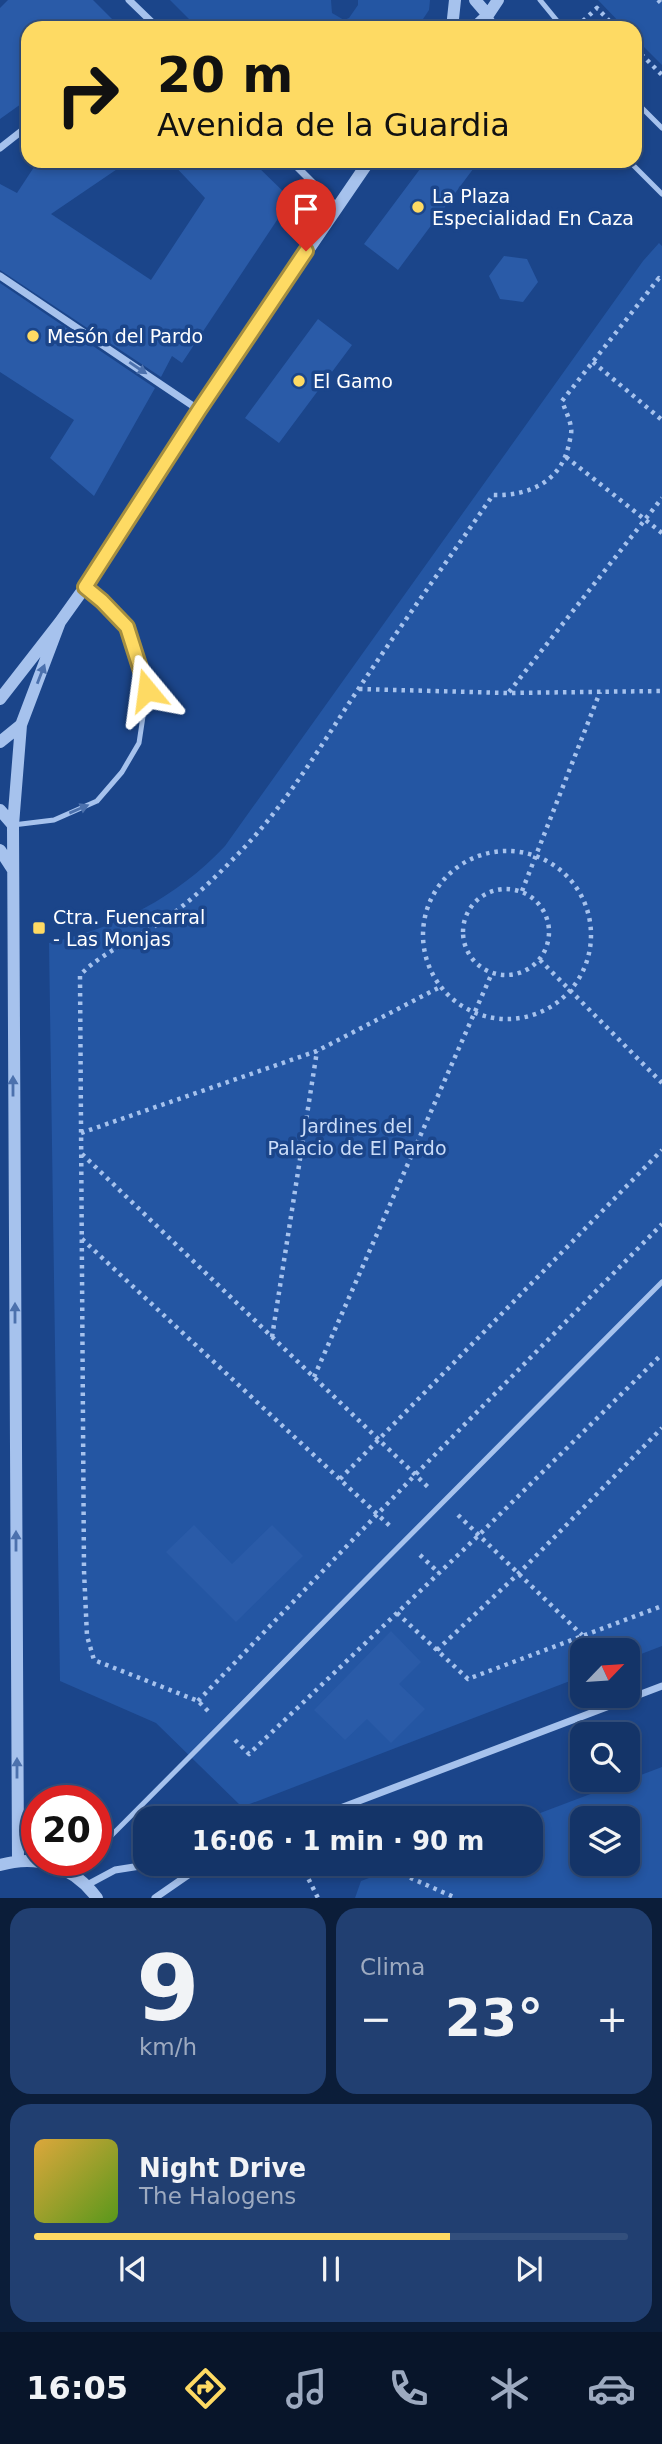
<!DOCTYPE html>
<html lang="es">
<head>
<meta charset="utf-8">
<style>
	body { margin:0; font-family:"DejaVu Sans",sans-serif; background:#213f71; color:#f1f3f6; height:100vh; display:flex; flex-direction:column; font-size:26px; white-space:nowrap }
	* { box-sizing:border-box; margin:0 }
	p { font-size:23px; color:#9daac0 }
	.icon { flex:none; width:38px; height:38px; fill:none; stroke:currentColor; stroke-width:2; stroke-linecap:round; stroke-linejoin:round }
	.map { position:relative; height:1898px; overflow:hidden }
	.side { display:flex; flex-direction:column; gap:10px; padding:10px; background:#0b1d39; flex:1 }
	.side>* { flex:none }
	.banner { position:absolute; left:21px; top:21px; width:621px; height:147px; border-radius:21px; box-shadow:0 4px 10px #0003,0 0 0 2px #334f7c; background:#feda63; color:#111; overflow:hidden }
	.needle { width:46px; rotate:65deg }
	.tools { position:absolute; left:570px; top:1638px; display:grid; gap:14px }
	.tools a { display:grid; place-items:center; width:70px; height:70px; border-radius:14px; background:#143468; box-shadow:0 4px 10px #0003,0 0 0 2px #334f7c; font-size:35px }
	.speed { position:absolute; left:21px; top:1785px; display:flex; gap:14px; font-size:35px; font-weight:700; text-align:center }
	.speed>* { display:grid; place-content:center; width:91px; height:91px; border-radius:50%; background:#143468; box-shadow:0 4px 10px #0003,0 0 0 2px #334f7c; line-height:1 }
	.speed .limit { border:10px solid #d22; background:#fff; color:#111 }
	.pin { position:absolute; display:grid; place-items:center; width:60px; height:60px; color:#fff; margin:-72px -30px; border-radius:50% 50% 50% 0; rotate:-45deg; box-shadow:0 0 7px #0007 }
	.pin .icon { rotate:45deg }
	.me { position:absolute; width:77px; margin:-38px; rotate:344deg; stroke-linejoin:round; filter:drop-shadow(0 0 5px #0008) }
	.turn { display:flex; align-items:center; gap:24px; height:147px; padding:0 21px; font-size:32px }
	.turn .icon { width:91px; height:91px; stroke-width:2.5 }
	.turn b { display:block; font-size:49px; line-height:60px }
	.big { font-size:52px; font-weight:800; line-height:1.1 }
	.side .card { flex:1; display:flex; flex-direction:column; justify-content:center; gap:10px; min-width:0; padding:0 24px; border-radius:21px; background:#213f71 }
	.side .dial { align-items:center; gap:0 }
	.dial b { font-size:91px; line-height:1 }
	.song { display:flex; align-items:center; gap:21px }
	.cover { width:84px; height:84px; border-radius:10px; background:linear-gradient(135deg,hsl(40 70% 55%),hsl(90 70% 35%)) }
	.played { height:7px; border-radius:4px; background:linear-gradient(90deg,#feda63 70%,#334f7c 70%) }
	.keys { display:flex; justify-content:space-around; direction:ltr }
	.heat { display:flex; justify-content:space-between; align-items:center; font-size:38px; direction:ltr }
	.side .tiles { flex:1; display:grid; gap:10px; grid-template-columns:1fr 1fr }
	.card:last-child { grid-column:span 2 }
	.trip { position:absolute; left:133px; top:1806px; width:410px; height:70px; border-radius:21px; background:#143468; box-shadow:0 4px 10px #0003,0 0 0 2px #334f7c; font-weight:800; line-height:70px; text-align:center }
	.dock { display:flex; height:112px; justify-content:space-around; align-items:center; background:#08152a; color:#9daac0 }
	.dock .icon { width:49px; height:49px }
	.dock .selected { color:#feda63 }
	.dock b { font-size:32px; color:#f1f3f6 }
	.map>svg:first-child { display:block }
	.green { fill:#2456a3; fill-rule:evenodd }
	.building { fill:#2a5ba8 }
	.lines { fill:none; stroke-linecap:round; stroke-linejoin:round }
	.path { stroke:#a6c2ed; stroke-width:4.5; stroke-dasharray:3.5 5; stroke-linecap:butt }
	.service { stroke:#a6c2ed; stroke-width:5 }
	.minor { stroke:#a6c2ed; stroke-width:7 }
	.tertiary { stroke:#a6c2ed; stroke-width:12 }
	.oneway { fill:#4c71ad }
	.route-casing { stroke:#a58e40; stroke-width:18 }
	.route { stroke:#feda63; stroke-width:12 }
	.poi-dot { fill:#feda63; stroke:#1b458a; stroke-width:2.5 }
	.labels { text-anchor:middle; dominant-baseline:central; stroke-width:7; stroke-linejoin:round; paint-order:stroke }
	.poi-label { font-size:19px; fill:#fff; stroke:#1b458a; text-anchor:start }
	.park-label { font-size:19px; fill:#cbddf9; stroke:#1b458a }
</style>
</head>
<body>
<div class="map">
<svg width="662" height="1898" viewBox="0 0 662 1898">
	<rect width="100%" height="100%" fill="#1b458a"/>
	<path class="green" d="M170 0H331L332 13 344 20 349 18 358 5V0H430L429 10 417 28H198Z
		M598 0H662V65L635 38V28H625Z
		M659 243 662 246V1646L628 1659V1650H583V1676L242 1807 156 1723 60 1681 49 943C118 927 176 898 225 846L643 261Z
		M662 1767V1898H355L361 1881 406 1864H530V1818H527ZM628 1818V1864H583V1818Z"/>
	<path class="building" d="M8 0H93L121 28H28V99L0 119V8Z
		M38 161H129L51 214 151 280 205 198 170 161H252L291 199 182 363 172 356 161 377 0 270V184L17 193Z
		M426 161H479L398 270 364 244Z
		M504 256 527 259 538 282 523 302 500 299 489 276Z
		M0 283 155 388 94 496 50 458 74 420 0 372Z
		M318 319 352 345 279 443 245 418Z
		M194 1525 232 1564 272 1525 303 1556 236 1622 166 1552Z
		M391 1631 421 1662 399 1684 425 1709 391 1743 367 1719 345 1740 314 1710Z"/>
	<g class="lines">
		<path class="path" d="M658 0 662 4
			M583 21 597 8 616 28
			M635 48 662 75
			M593 362 662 420
			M566 457 662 533
			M359 689 508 693 662 691
			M509 692 662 498
			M423 935a84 84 0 1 1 168 0a84 84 0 1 1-168 0Z
			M463 932a43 43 0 1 1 86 0a43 43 0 1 1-86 0Z
			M522 891 600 692
			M540 960 662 1083
			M81 1133 317 1051 440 987
			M82 1154 429 1488
			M82 1239 391 1527
			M272 1337 317 1051
			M314 1377 492 973
			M340 1479 662 1150
			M458 1515 582 1635
			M420 1555 439 1573
			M397 1613 468 1679 662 1606
			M437 1650 519 1573 662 1428
			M198 1701 415 1475 662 1224
			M208 1711 198 1701 94 1660 87 1636 84 1571 80 975C101 954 125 944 150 929 183 909 212 881 239 853 286 805 320 747 357 691 401 625 448 560 493 495 529 496 561 482 569 444 570 439 572 433 571 428 570 419 565 410 562 401L659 278 662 280
			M235 1740 249 1754 480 1534 662 1354
			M301 1864 318 1898
			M379 1864 456 1898"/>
		<path class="service" d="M540 0 563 28
			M488 15 499 28
			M635 101 662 128
			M629 161 662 194
			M13 825 54 820 97 801 122 772 139 743 147 690 139 660 127 627 86 588
			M96 1851 662 1282
			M73 1874 87 1860"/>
		<path class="minor" d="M129 0 158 28
			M0 148 28 126
			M291 161 336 206
			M0 276 199 410
			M314 1818 662 1686
			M87 1885 115 1870 153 1864
			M155 1898 204 1864"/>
		<path class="tertiary" d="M475 0 488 15
			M452 28 455 0
			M474 28 488 15 498 0
			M0 699 60 622 85 587 199 410 369 161
			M0 742 21 725
			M0 810 13 825
			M0 850 13 870
			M18 1861 13 825 21 725 60 622
			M0 1865C38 1854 73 1866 97 1898"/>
	</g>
	<defs><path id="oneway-solid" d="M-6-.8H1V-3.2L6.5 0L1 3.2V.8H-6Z" transform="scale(1.75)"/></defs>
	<g class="oneway">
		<use href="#oneway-solid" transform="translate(138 368) rotate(34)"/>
		<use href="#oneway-solid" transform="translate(41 674) rotate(-69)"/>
		<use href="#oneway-solid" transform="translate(79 809) rotate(-23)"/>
		<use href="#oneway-solid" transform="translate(13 1086) rotate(-90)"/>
		<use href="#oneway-solid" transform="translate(15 1313) rotate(-90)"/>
		<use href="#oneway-solid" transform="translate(16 1541) rotate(-90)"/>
		<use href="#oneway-solid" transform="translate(17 1768) rotate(-90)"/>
	</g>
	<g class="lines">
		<defs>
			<path id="route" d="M147 690 127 627 102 601 85 587 199 410 306 251"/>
		</defs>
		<use href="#route" class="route-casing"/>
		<use href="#route" class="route"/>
	</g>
	<g class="poi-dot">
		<circle cx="418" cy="207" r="7"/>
		<circle cx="33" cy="336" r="7"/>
		<circle cx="299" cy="381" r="7"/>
		<rect x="32" y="921" width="14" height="14" rx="3.5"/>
	</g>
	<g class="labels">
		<g class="poi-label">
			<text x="432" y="196">La Plaza<tspan x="432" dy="22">Especialidad En Caza</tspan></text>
			<text x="47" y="336">Mesón del Pardo</text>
			<text x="313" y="381">El Gamo</text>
			<text x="53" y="917">Ctra. Fuencarral<tspan x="53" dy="22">- Las Monjas</tspan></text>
		</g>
		<g class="park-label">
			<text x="357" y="1126">Jardines del<tspan x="357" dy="22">Palacio de El Pardo</tspan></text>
		</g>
	</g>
</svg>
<div class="tools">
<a><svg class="needle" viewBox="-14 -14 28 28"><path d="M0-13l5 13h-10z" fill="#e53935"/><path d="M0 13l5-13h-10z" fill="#9daac0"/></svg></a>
<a><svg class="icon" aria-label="search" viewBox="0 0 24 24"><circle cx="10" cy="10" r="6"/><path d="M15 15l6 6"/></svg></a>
<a><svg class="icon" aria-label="layers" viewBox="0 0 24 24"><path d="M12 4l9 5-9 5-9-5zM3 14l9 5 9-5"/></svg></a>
</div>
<div class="speed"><div class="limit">20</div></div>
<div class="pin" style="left:306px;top:251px;background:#d93025"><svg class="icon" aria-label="arrive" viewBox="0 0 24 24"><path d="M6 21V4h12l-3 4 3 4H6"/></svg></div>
<svg class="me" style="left:147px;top:690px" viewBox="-20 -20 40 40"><path d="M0-17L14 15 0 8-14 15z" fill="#feda63" stroke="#fff" stroke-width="4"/></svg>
<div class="trip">16:06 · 1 min · 90 m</div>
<div class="banner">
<div class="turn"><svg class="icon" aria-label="right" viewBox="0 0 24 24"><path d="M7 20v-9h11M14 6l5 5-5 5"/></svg><div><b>20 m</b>Avenida de la Guardia</div></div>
</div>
</div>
<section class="side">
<div class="tiles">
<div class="card dial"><b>9</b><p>km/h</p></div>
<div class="card"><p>Clima</p>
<div class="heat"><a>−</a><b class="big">23°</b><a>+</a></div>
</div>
<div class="card">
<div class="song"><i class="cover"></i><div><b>Night Drive</b><p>The Halogens</p></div></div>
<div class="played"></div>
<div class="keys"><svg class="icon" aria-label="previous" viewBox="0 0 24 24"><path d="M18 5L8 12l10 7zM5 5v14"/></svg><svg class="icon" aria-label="pause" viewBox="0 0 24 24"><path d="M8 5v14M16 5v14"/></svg><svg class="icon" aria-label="next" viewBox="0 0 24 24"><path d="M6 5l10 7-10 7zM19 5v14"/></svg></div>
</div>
</div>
</section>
<nav class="dock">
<b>16:05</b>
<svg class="icon selected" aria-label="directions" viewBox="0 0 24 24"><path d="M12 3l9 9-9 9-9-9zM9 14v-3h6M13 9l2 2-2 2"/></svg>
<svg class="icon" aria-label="music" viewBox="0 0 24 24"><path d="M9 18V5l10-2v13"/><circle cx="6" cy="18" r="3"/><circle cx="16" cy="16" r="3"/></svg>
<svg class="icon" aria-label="phone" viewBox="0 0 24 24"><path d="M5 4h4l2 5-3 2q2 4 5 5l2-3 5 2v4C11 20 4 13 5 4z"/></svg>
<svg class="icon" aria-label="climate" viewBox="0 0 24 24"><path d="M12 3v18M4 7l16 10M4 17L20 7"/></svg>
<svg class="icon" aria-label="car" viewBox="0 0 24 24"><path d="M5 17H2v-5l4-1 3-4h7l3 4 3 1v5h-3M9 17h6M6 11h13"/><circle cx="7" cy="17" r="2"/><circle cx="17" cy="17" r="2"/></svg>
</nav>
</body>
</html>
